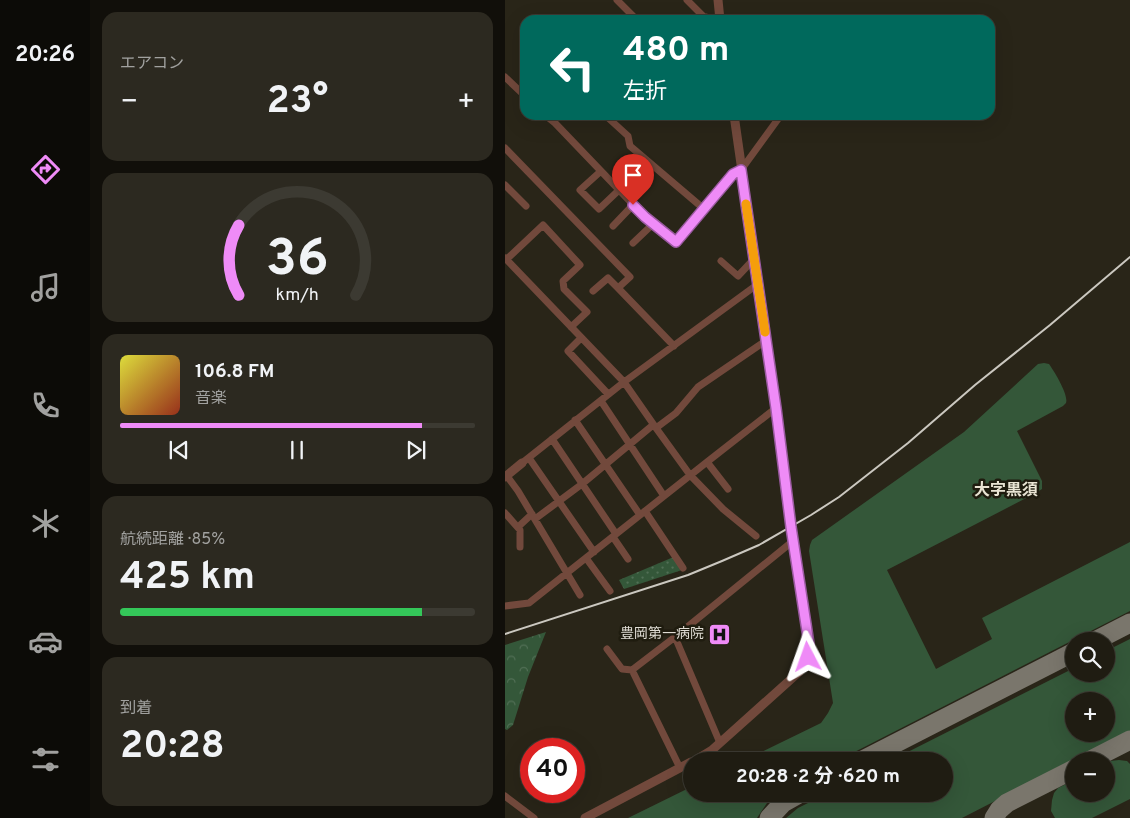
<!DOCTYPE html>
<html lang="ja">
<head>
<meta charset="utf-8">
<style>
	body { margin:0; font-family:Overpass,"Noto Sans JP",sans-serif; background:#2c2920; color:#f1f3f6; height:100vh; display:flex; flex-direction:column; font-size:19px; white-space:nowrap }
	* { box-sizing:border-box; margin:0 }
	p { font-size:16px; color:#a1a19f }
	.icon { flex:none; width:28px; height:28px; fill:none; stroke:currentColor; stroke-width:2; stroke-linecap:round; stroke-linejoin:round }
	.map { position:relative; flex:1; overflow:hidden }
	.side { display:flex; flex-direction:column; gap:12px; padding:12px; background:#110f0a; width:415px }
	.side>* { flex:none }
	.guide { position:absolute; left:15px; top:15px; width:475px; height:105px; border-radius:15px; box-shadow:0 5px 20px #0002,0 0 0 1px #3c3a32; background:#00695c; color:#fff; overflow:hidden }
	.tools { position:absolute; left:560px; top:632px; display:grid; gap:10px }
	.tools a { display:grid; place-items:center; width:50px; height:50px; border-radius:50%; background:#1f1c12; box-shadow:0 5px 20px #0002,0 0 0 1px #3c3a32; font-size:25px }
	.speed { position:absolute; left:15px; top:738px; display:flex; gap:10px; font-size:25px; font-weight:700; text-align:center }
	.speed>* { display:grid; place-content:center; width:65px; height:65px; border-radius:50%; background:#1f1c12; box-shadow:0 5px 20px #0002,0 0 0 1px #3c3a32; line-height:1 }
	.speed .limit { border:8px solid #d22; background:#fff; color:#111 }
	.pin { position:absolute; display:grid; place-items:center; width:42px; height:42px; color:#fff; margin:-51px -21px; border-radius:50% 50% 50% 0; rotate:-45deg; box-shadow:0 0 5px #0007 }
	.pin .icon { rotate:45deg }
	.me { position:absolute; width:55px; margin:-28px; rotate:356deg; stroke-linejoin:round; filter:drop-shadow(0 0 4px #0008) }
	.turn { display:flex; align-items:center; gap:18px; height:105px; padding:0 20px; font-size:22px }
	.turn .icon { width:65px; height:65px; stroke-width:2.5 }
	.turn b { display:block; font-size:35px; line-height:42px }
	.big { font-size:38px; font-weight:700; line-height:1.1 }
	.side .card { flex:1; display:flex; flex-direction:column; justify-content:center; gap:8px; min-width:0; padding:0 18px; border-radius:15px; background:#2c2920 }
	.side .dial { align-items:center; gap:0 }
	.dial svg { height:130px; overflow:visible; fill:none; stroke:#3c3a32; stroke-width:7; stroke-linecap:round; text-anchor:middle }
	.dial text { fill:#f1f3f6; stroke:none }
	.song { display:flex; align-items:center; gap:15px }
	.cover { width:60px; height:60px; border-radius:8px; background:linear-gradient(135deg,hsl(60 70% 55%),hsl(10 70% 35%)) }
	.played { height:5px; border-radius:2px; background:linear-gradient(90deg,#ef8bf7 85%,#3c3a32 85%) }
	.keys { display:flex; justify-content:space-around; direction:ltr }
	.heat { display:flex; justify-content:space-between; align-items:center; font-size:28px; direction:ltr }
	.charge { height:8px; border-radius:4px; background:linear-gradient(90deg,#34c759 85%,#3c3a32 0) }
	.trip { position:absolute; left:178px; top:752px; width:270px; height:50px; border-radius:25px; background:#1f1c12; box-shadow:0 5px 20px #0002,0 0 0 1px #3c3a32; font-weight:700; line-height:50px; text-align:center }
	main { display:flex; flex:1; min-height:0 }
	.tab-bar { display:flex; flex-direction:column; width:90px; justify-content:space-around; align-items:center; background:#0c0b07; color:#a1a19f }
	.tab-bar .icon { width:35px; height:35px }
	.tab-bar .active { color:#ef8bf7 }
	.tab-bar b { font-size:22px; color:#f1f3f6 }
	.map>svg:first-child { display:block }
	.green { fill:#345739; fill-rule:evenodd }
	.forest { fill:url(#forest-crowns) }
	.park { fill:url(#park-dots) }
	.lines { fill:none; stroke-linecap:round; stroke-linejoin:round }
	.taxiway { stroke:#7a766c; stroke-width:19 }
	.minor { stroke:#72493c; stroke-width:7 }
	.tertiary { stroke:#72493c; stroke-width:9 }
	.rail { stroke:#cbc8c0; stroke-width:2 }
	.route-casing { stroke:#9b5aa1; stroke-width:12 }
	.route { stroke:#ef8bf7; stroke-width:9 }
	.slow { stroke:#f59e0b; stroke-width:9 }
	.labels { text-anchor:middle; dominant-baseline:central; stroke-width:5; stroke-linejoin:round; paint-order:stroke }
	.poi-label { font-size:14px; fill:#dfdcd4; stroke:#1f1c0f; text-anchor:end }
	.quarter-label { font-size:16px; font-weight:bold; fill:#e9e4d3; stroke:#1f1c0f }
</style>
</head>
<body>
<main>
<nav class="tab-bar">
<b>20:26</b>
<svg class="icon active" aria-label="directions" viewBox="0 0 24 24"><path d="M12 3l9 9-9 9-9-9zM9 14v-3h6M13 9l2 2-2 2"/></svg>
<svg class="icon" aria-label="music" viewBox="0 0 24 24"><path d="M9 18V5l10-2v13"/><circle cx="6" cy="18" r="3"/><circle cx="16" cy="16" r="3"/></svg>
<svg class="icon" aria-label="phone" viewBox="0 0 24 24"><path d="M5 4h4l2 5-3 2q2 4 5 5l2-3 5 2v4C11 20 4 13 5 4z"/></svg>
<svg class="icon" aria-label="climate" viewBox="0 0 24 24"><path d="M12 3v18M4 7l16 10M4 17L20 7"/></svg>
<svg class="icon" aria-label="car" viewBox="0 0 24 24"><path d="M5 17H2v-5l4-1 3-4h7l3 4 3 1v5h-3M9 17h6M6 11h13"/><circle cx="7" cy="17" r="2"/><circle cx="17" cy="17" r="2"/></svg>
<svg class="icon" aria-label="filters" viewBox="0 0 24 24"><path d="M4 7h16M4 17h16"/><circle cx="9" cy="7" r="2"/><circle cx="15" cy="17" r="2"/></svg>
</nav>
<section class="side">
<div class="card"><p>エアコン</p>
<div class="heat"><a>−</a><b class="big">23°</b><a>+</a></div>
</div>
<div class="card dial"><svg viewBox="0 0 100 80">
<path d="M14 69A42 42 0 1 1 86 69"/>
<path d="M14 69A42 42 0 0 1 14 26" stroke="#ef8bf7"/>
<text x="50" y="56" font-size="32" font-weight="700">36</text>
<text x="50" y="72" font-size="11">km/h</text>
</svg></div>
<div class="card">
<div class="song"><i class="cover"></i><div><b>106.8 FM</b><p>音楽</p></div></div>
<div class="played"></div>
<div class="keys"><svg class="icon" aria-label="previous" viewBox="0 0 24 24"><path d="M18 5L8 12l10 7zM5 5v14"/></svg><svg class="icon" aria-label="pause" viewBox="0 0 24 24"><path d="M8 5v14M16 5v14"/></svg><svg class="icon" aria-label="next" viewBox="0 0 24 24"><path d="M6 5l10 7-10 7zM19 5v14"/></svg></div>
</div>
<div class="card"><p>航続距離 · 85%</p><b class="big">425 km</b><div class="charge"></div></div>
<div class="card"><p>到着</p><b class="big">20:28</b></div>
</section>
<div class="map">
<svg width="625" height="818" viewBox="0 0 625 818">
	<defs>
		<pattern id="forest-crowns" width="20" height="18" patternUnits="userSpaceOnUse" patternTransform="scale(1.25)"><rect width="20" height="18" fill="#345739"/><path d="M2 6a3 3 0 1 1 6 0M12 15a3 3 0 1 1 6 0" fill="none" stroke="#516f55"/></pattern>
		<pattern id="park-dots" width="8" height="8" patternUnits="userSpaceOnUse" patternTransform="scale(1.25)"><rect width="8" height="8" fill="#345739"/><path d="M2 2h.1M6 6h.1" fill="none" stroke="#516f55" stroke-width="1.8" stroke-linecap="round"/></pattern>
	</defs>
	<rect width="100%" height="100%" fill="#292518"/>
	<path class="green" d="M539 363 544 364C549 371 564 395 561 403 560 404 559 405 558 406L512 431 537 481V489L531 493 382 570 431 669 487 639 477 618 625 542V611L332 761H238L316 723 323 713 328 703 304 551 305 545 307 540 459 432 533 364Z
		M625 639V731L624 732 457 818H281L293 808 321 794H439V761H385L569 668V674H601V651ZM569 701H601V734H569Z
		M614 760 622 761 625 764V799L587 818H550L546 811 547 800 549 793 553 788 569 780V794H601V763L605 761Z
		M186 787V794H271L264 800 252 818H123Z"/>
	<path class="forest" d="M41 632 23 677 8 725 2 730 0 729V645Z"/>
	<path class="park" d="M171 556 180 569 119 589 114 580Z"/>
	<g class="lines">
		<path class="taxiway" d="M590 641 625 623
			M356 761 569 652
			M584 761 625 740
			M264 818 278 803 294 794
			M489 818 494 810 502 803 569 769"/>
		<path class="minor" d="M112 0 132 20
			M182 0 198 16 211 20
			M0 77 20 96
			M40 115 50 123 140 217 171 243 228 174 236 170 276 115
			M100 115 123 136 125 146 199 209
			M0 148 125 277 113 288 103 278 88 291
			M96 171 75 190 94 209 114 190
			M0 185 21 206
			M108 226 128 205
			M128 243 148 224
			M0 258 119 382 151 428 185 475 218 509 251 536
			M2 259 38 225 75 265 58 281 59 289 82 312 66 327
			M216 261 233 276 249 259
			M113 288 169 346
			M76 338 63 351 103 394
			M96 401 159 496
			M70 420 135 515
			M151 428 171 413 193 387 262 340
			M47 439 111 534
			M24 458 89 552
			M202 462 223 489
			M17 463 119 382 253 284
			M2 476 13 491 75 595
			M140 511 178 568
			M0 513 15 530V547
			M30 519 77 484 148 425
			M13 527 27 514
			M108 537 123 559
			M81 558 105 591
			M0 606 24 603 202 462 271 408
			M170 637 215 743
			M102 649 117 669 127 670 170 637 288 541
			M127 670 175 768
			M0 796 29 818"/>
		<path class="tertiary" d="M213 0 215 20
			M0 477 17 463
			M189 761 207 750 294 672C302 663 304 656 303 644L286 527 271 408 229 115
			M80 818 186 762"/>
		<path class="rail" d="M0 634 183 575 217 561 254 545 306 515 334 497 403 443 470 385 545 325 625 257"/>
	</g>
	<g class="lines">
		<defs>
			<path id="route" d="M128 205 140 217 171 242 228 174 236 170 271 408 286 527 304 644 303 657"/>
		</defs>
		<use href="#route" class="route-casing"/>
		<use href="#route" class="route"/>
		<path class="slow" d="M241 204 260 332"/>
	</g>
	<defs>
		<symbol id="hospital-square" viewBox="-11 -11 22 22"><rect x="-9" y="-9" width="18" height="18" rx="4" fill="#ef8bf7" stroke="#1f1c0f"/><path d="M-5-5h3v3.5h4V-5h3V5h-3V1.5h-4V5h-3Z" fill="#111"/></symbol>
	</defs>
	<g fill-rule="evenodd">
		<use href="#hospital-square" x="202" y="622" width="25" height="25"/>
	</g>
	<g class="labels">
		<g class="poi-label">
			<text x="199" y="634">豊岡第一病院</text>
		</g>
		<g class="quarter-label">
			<text x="501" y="491">大字黒須</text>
		</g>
	</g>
</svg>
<div class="tools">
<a><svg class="icon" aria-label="search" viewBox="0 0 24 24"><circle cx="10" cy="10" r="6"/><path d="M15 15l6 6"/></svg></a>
<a>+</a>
<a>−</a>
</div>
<div class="speed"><div class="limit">40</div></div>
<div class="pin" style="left:128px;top:205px;background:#d93025"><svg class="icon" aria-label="arrive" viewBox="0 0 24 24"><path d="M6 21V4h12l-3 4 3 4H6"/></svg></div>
<svg class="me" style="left:303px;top:657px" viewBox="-20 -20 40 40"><path d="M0-17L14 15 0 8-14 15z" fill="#ef8bf7" stroke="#fff" stroke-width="4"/></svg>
<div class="trip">20:28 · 2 分 · 620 m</div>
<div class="guide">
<div class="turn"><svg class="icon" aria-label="left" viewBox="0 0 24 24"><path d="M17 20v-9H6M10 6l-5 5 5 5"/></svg><div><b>480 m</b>左折</div></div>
</div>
</div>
</main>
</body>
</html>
